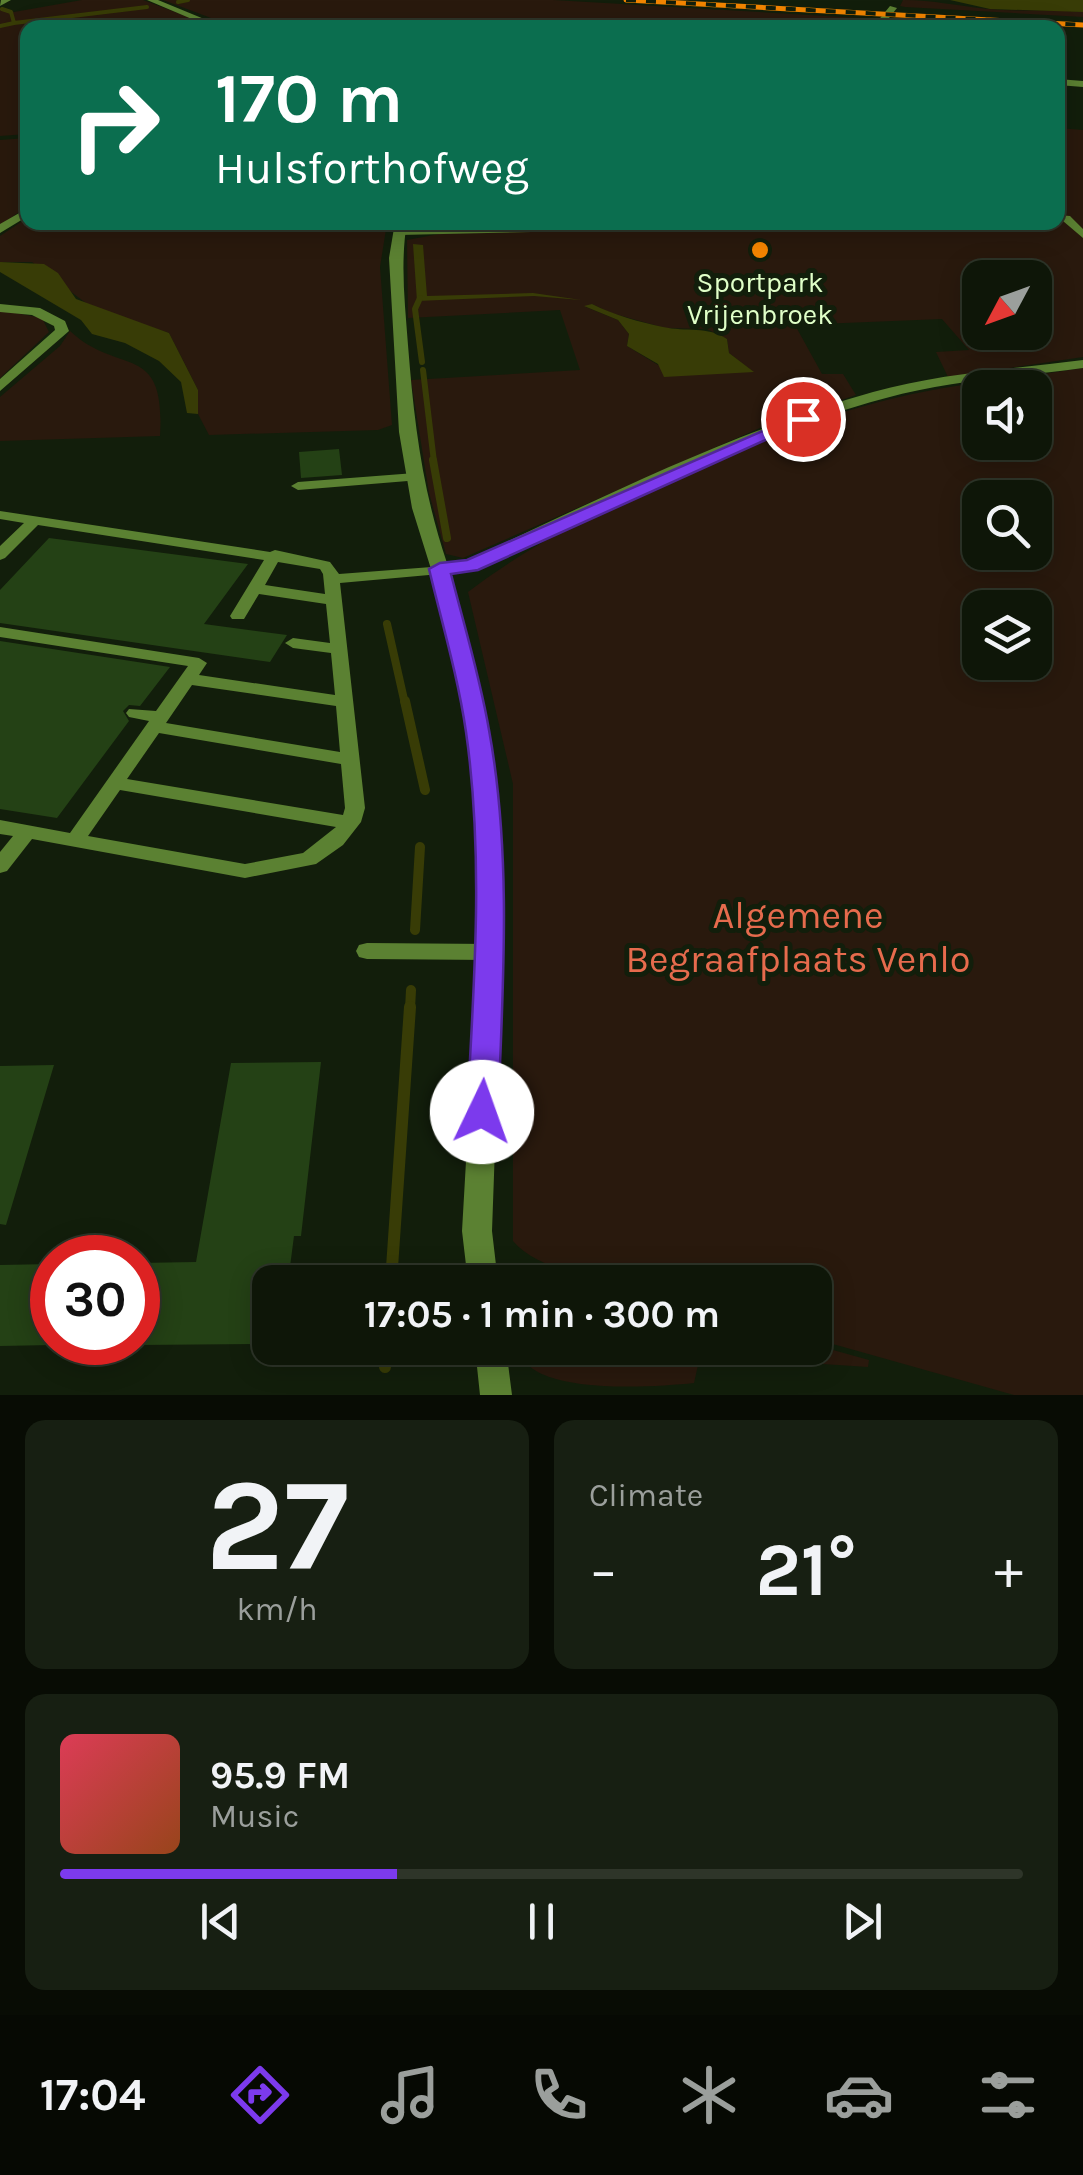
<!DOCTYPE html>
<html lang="en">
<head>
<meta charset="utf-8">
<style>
	body { margin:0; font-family:Karla,sans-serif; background:#171f12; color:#f1f3f6; height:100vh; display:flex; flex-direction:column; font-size:38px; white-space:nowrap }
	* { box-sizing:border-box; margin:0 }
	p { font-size:32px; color:#9b9f9c }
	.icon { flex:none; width:55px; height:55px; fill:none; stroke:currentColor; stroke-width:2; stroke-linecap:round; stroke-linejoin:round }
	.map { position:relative; height:1395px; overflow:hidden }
	.drawer { display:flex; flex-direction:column; gap:25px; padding:25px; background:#080c04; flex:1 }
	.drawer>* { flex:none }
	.guide { position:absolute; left:20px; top:20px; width:1045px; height:210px; border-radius:20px; box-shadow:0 5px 25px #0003,0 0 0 2px #2e3529; background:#0b6e4f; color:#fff; overflow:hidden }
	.needle { width:65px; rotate:229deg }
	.fabs { position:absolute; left:962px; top:260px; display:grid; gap:20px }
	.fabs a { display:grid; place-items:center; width:90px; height:90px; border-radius:20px; background:#0e1608; box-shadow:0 5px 25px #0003,0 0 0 2px #2e3529; font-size:50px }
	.speed { position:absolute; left:30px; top:1235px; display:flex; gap:20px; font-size:50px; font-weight:700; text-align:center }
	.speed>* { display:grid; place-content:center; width:130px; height:130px; border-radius:50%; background:#0e1608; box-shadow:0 5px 25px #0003,0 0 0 2px #2e3529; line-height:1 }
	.speed .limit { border:15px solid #d22; background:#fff; color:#111 }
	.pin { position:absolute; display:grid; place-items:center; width:85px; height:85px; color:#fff; margin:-42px; border:5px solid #fff; border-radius:50%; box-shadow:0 2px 10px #0007 }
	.me { position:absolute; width:110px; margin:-55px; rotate:3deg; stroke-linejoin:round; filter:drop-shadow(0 0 8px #0008) }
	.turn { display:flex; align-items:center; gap:35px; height:210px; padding:0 30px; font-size:45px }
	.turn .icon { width:130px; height:130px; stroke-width:2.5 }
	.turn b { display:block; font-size:70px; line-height:85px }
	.big { font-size:75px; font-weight:700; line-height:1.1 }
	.drawer .widget { flex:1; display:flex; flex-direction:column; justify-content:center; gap:15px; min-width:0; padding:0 35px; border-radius:20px; background:#171f12 }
	.drawer .dial { align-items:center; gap:0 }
	.dial b { font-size:130px; line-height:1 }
	.song { display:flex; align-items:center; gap:30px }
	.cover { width:120px; height:120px; border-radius:15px; background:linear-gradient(135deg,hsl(350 70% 55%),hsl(20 70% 35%)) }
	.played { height:10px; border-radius:5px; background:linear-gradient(90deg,#7c3aed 35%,#2e3529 35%) }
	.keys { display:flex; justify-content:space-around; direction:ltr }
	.heat { display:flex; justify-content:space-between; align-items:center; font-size:55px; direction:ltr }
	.drawer .tiles { flex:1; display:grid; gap:25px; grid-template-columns:1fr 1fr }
	.widget:last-child { grid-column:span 2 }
	.trip { position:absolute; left:252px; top:1265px; width:580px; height:100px; border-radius:20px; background:#0e1608; box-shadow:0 5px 25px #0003,0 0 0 2px #2e3529; font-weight:700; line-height:100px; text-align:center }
	.tabs { display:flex; height:160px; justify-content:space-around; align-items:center; background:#060903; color:#9b9f9c }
	.tabs .icon { width:70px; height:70px }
	.tabs .on { color:#7c3aed }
	.tabs b { font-size:45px; color:#f1f3f6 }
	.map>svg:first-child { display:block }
	.green { fill:#29190d; fill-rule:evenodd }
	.water { fill:#383c06 }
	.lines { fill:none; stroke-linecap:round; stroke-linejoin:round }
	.stream-far4 { stroke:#383c06; stroke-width:4 }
	.stream-far3 { stroke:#383c06; stroke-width:6 }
	.stream-far2 { stroke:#383c06; stroke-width:8 }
	.stream-far1 { stroke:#383c06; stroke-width:10 }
	.stream { stroke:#383c06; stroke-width:12 }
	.building { fill:#244115 }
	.service { fill:#5b8132; fill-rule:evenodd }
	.minor { fill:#5b8132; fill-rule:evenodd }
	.tertiary { fill:#5b8132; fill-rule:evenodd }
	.rail-casing { stroke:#f38500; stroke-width:5 }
	.rail { stroke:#121e0b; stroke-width:4; stroke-dasharray:10; stroke-linecap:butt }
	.route { fill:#7c3aed; stroke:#51269a; stroke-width:2.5 }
	.poi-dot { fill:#f38500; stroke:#121e0b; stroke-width:4 }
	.labels { text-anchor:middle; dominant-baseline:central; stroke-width:10; stroke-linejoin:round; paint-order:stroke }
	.far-poi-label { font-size:28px; fill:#e0ffc8; stroke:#121e0b }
	.near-park-label { font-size:38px; fill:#e66b4d; stroke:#121e0b }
</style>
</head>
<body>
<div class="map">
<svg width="1083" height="1395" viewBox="0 0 1083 1395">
	<rect width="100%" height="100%" fill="#121e0b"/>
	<path class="green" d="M82 0H143L215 27 28 28 27 134 0 136V8L14 12Z
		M163 0H553L877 19 871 28H391L373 18 334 27H280L288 22 280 19 254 24 257 27H235Z
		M903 0C934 0 957 6 988 9 1019 12 1051 9 1083 12V17L905 7 900 6Z
		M1058 128 1083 130V357L948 377 936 352 969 350 942 319 795 325 822 374H843L856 395 762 427 463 558 446 554 429 493 411 380 580 370 560 310 408 318 407 240 439 234 410 222H1058ZM980 278H1035V332H980ZM592 304 611 313 665 328 707 329 727 339 729 353 752 371 658 365 627 346 629 334 618 320 586 307Z
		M27 138V206L0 226V140Z
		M27 218 28 222 387 223 380 267 392 425 378 430 209 435 198 414V390L169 333 91 307 32 262H0V236Z
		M0 310 42 318 49 332 0 378Z
		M70 331C119 377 166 340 160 436L0 441V397L60 346Z
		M1083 368V1395H1014L815 1339V1282C743 1282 560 1298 513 1241V784L468 592C571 512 767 429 895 398 956 383 1021 378 1083 368ZM980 388H1035V442H980ZM980 498H1035V552H980ZM980 608H1035V662H980Z
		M815 1345 869 1360 868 1367 700 1356 694 1383C646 1388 525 1395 519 1348Z"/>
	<path class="water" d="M950 0H1083V12L990 9Z
		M413 244 423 245 427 296 533 293 581 300 534 296 417 301Z
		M0 262 44 264 58 273 76 299 169 333 198 390V414L187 413 181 382 159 361 125 343 92 334 81 320 0 272Z
		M592 304C614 315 639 322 663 327 686 332 708 326 727 339L729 353 754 372 664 377 658 364 627 346 629 334 618 320 584 306Z"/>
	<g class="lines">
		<path class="stream-far4" d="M178 2 188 0
			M14 23 147 7
			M0 26 14 23 11 12 2 9"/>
		<path class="stream-far3" d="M420 298 415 309 422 362
			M423 370 434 462"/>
		<path class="stream-far2" d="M433 460 447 538
			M387 624 405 704"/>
		<path class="stream-far1" d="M405 701 425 790
			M415 930 420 847
			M410 1009 411 990"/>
		<path class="stream" d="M391 1282 410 1007
			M385 1367 386 1348"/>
	</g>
	<path class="building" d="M339 449 342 475 301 478 299 452Z
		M49 538 248 564 204 624 287 635 270 662 0 623V590Z
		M0 641 170 667 140 706 129 705 123 711 129 721 57 818 0 809Z
		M321 1062 301 1236H294L288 1282H270V1344L138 1345V1263L196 1262 231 1063Z
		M54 1065 6 1225 0 1224V1066Z
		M52 1264V1345L0 1346V1265Z"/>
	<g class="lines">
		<path class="service" d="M1058 215 1070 216 1083 229V238L1063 221H1058Z
			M693 222H862L857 225 399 235 394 232 399 229Z
			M415 473 420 474V480L298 490 291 486 298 482Z
			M0 511 270 552 275 550 330 562 339 574 445 566 448 569 440 574 340 583 365 808 361 822 343 845 316 864 245 878 32 839 7 871 0 873V852L13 836 0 834V820L70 833 149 721 129 717 126 713 129 709 156 711 188 666 0 637V627L199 658 207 663 199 675 335 695 331 653 293 648 285 643 293 638 330 643 326 604 259 594 244 619H232L230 616 264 560 38 525 5 558 0 560V546L24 523 0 519ZM278 562 320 569 323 574 325 594 265 585ZM192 685 336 706 340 752 166 723ZM159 733 341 764 345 808 343 815 127 779ZM120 790 336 827 303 853 245 864 88 836Z
			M367 943 490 944 498 946 501 952 498 958 490 960 367 959 359 957 356 951 359 945Z"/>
		<path class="minor" d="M147 0H158L226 28H213Z
			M890 6 897 8 881 28H872Z
			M1058 79 1083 81V87L1058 85Z
			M28 208V216L0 233V224Z
			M395 222H407C400 264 405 303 408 345 414 422 422 489 447 563L466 561C599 499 731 432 873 392 941 373 1013 369 1083 360V368C1017 377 950 380 886 398 743 436 610 507 476 570L450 573 488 730 498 815 502 952 492 1231 498 1282H468L462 1231 478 952 476 815 468 730 431 569 412 508 399 432 389 258Z
			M0 304 40 308 65 321 69 331 0 391V379L55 330 54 326 32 315 0 312Z
			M475 1348H506L512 1395H480Z"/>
		<path class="tertiary" d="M1 0H11L0 6Z"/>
		<defs>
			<path id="rail" d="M626 0 1083 25"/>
		</defs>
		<use href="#rail" class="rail-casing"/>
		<use href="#rail" class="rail"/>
	</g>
	<path class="route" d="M797 416 812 419 478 570 451 574C464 625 480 677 489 730 512 855 503 986 498 1112L493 1120 482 1124 472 1120 467 1112C474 986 484 857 466 732 458 677 442 623 429 569L440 563 467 560Z"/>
	<circle class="poi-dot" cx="760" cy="250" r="10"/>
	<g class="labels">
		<g class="far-poi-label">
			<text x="760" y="282">Sportpark<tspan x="760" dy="32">Vrijenbroek</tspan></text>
		</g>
		<g class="near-park-label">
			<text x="798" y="915">Algemene<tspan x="798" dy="44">Begraafplaats Venlo</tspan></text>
		</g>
	</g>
</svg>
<div class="fabs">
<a><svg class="needle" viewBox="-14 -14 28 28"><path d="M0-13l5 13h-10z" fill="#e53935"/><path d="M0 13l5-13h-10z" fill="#9b9f9c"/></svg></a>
<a><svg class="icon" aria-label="sound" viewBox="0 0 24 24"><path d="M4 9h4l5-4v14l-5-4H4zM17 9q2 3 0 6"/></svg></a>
<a><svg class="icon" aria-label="search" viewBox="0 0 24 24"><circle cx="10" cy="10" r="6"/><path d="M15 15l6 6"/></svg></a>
<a><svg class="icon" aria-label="layers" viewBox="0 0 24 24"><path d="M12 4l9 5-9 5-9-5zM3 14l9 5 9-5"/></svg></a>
</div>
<div class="speed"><div class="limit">30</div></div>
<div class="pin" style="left:803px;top:419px;background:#d93025"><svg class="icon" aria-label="arrive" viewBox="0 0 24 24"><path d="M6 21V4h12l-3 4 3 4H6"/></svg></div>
<svg class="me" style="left:482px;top:1112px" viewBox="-20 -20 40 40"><circle r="19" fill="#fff"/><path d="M0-13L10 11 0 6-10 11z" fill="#7c3aed"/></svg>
<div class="trip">17:05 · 1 min · 300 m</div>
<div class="guide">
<div class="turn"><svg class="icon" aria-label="right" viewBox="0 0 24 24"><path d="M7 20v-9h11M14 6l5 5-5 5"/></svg><div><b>170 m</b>Hulsforthofweg</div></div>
</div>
</div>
<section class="drawer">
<div class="tiles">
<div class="widget dial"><b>27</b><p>km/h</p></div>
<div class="widget"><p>Climate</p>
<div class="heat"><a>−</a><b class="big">21°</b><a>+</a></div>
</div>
<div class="widget">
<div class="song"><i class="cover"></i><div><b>95.9 FM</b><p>Music</p></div></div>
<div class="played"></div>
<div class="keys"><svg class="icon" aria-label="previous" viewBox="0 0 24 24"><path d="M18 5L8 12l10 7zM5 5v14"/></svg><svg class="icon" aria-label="pause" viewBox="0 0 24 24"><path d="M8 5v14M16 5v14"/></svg><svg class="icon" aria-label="next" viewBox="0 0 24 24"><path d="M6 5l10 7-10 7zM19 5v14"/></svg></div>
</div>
</div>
</section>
<nav class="tabs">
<b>17:04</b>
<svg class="icon on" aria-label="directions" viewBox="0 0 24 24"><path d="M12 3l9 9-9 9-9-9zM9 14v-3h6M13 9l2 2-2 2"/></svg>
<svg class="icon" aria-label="music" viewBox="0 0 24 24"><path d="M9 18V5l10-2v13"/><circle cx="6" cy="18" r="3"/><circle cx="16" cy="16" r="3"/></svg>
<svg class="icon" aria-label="phone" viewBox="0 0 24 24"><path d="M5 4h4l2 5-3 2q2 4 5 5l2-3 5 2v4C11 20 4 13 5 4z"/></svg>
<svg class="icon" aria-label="climate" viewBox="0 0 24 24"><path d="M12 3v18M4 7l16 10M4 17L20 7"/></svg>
<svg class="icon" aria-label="car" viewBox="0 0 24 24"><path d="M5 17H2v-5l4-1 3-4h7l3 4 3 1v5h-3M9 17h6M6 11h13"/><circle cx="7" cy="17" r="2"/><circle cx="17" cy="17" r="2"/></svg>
<svg class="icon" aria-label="filters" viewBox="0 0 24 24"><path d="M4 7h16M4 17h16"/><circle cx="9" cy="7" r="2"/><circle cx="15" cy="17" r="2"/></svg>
</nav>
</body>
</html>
